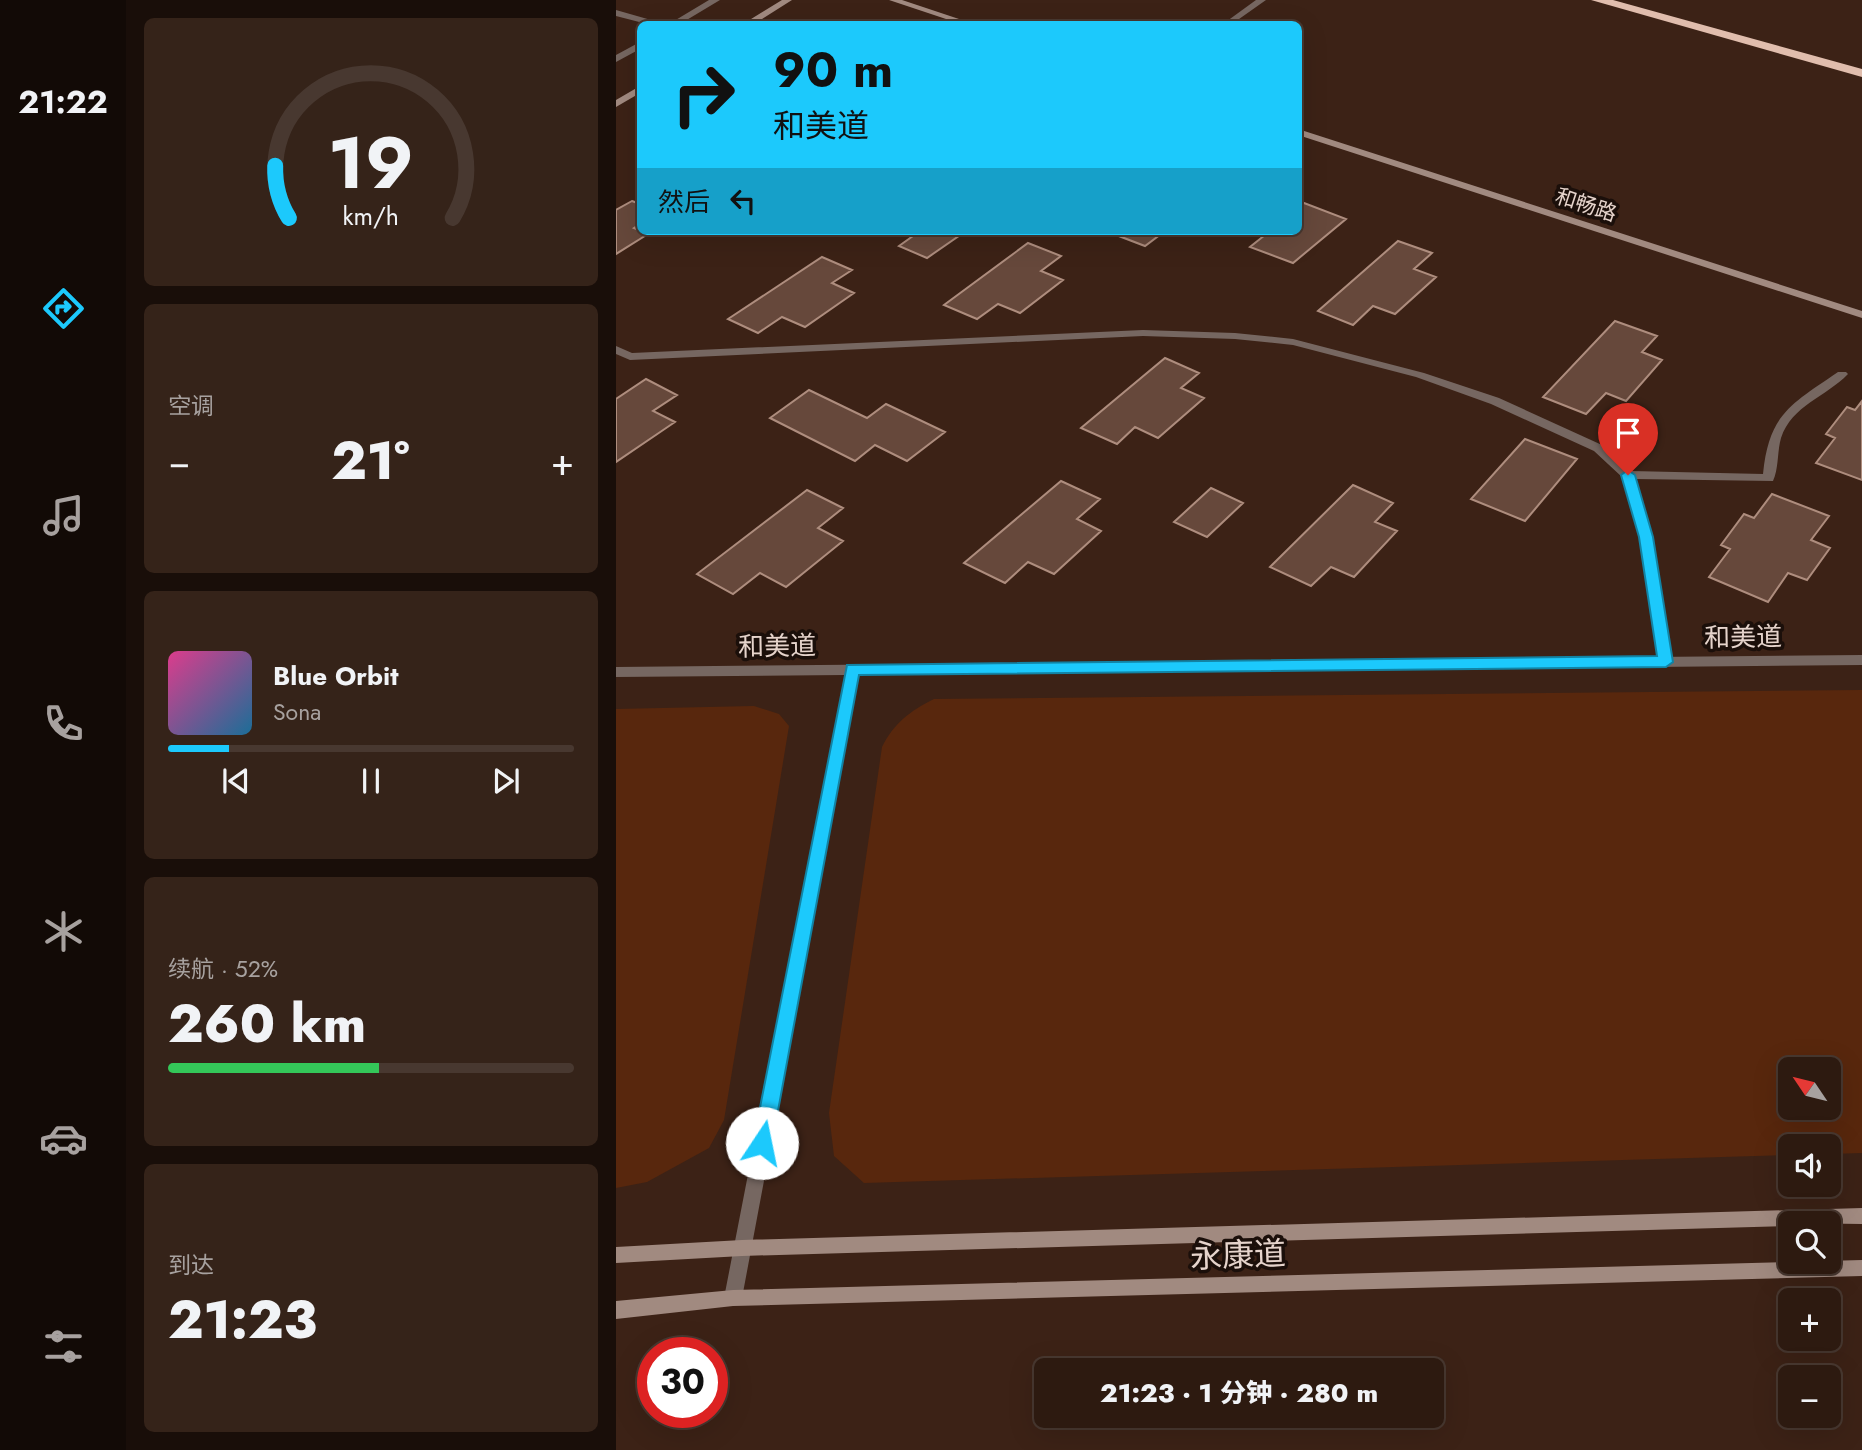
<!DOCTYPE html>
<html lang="zh">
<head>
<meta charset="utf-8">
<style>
	body { margin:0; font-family:Jost,"Noto Sans SC",sans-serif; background:#352319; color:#f1f3f6; height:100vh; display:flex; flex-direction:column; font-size:26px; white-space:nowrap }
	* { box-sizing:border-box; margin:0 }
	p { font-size:23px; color:#a7a19f }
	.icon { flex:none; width:38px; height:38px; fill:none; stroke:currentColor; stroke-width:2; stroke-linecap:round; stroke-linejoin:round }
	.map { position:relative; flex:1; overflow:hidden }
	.details { display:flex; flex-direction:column; gap:18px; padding:18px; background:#190e09; width:490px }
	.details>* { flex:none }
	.hud { position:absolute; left:21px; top:21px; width:665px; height:214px; border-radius:10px; box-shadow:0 7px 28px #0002,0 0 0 2px #483830; background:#1cc9fc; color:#111; overflow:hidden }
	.needle { width:46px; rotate:305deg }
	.tools { position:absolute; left:1162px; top:1057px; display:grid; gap:14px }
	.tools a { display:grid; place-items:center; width:63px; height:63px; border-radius:10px; background:#2d1a10; box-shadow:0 7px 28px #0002,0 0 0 2px #483830; font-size:35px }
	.speed { position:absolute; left:21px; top:1337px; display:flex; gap:14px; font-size:35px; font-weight:700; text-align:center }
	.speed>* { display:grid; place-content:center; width:91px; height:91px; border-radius:50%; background:#2d1a10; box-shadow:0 7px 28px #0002,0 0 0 2px #483830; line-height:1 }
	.speed .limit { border:10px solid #d22; background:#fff; color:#111 }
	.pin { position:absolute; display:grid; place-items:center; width:60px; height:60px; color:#fff; margin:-72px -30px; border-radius:50% 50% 50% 0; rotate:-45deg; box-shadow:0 0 7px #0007 }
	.pin .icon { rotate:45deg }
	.me { position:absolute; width:77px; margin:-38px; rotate:11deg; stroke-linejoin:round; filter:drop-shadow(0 0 5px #0008) }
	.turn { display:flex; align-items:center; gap:24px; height:147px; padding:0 21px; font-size:32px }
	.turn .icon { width:91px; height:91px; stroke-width:2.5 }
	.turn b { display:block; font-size:49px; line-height:60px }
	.then { display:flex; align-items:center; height:66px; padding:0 21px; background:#0003; gap:14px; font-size:26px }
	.big { font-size:52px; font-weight:800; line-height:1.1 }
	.details .tile { flex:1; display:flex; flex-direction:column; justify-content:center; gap:10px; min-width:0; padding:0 24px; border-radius:10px; background:#352319 }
	.details .dial { align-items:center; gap:0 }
	.dial svg { height:182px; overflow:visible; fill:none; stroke:#483830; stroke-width:7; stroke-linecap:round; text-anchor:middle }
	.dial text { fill:#f1f3f6; stroke:none }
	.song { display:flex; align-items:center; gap:21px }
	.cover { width:84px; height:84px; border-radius:10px; background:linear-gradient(135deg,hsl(330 70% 55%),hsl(200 70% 35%)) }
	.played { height:7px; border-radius:4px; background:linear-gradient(90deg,#1cc9fc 15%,#483830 15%) }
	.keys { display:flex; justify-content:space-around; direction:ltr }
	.heat { display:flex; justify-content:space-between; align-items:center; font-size:38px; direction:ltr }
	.charge { height:10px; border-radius:5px; background:linear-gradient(90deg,#34c759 52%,#483830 0) }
	.trip { position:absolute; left:418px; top:1358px; width:410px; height:70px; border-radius:10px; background:#2d1a10; box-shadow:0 7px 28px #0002,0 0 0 2px #483830; font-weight:800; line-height:70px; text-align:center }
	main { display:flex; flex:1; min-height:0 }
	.menu { display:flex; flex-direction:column; width:126px; justify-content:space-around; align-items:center; background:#120a06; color:#a7a19f }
	.menu .icon { width:49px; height:49px }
	.menu .active { color:#1cc9fc }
	.menu b { font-size:32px; color:#f1f3f6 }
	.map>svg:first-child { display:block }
	.green { fill:#58270d; fill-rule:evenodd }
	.building { fill:#66483b; stroke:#ae8d7e; stroke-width:2 }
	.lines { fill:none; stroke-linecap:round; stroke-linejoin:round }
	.lane { fill:#766761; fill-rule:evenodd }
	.street { fill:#766761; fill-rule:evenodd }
	.secondary { fill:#a18a80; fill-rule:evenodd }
	.highway { fill:#e0bdad; fill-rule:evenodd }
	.route { fill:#1cc9fc; stroke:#1283a4; stroke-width:2 }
	.labels { text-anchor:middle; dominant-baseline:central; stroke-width:7; stroke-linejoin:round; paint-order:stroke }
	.far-street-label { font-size:21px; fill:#e6d4cc; stroke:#1b0f0a }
	.street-label { font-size:26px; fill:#e6d4cc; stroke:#1b0f0a }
	.near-street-label { font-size:32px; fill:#e6d4cc; stroke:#1b0f0a }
</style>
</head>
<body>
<main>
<nav class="menu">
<b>21:22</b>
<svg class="icon active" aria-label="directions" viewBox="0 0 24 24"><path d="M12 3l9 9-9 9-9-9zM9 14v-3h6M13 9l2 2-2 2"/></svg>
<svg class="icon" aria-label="music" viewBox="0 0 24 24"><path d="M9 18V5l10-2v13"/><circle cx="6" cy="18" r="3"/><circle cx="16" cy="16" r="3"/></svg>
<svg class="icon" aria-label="phone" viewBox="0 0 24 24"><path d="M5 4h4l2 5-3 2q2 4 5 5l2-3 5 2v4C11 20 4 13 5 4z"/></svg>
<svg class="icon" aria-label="climate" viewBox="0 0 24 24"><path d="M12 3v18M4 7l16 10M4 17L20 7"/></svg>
<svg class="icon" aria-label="car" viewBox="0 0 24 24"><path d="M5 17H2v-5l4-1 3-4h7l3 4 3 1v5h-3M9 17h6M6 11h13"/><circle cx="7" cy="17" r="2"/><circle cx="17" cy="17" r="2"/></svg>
<svg class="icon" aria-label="filters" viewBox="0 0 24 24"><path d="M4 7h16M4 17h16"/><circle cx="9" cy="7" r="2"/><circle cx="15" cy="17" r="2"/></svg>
</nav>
<section class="details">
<div class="tile dial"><svg viewBox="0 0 100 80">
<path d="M14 69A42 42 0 1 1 86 69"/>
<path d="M14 69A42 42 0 0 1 8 46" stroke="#1cc9fc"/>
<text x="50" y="56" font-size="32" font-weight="700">19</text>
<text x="50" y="72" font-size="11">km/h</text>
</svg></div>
<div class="tile"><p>空调</p>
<div class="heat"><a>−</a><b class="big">21°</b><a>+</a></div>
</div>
<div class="tile">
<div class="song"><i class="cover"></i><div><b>Blue Orbit</b><p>Sona</p></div></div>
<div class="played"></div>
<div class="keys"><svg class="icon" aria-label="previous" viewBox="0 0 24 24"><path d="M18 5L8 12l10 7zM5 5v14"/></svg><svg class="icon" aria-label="pause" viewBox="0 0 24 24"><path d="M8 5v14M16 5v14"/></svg><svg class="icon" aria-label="next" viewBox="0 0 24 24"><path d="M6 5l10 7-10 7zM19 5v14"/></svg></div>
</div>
<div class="tile"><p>续航 · 52%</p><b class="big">260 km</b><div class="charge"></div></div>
<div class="tile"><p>到达</p><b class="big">21:23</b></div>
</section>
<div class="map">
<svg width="1246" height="1450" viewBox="0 0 1246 1450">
	<rect width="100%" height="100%" fill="#3c2216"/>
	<path class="green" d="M1246 690V1153L1213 1154V1146H1174V1155L248 1183 218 1156 213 1113 266 747C278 723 294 711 318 699ZM1174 1069H1213V1108H1174Z
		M138 706 163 714 173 726 108 1120 93 1148 31 1182 0 1188V709Z"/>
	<path class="building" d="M16 201 24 204V224L18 228 32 234 0 254V210Z
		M688 203 730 219 677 263 634 247 654 231H682V208Z
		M304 231H350L311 258 283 246Z
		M497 231H549L529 246 495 233Z
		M782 241 816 253 798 269 820 277 779 314 757 306 737 325 702 311Z
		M412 243 445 256 425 271 447 280 404 313 382 304 361 319 328 305Z
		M206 257 236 270 216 283 238 293 189 327 166 317 142 333 112 319Z
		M999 321 1041 336 1026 352 1046 360 1010 401 990 393 970 414 927 397Z
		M549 358 583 373 565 388 588 398 542 438 519 427 501 444 465 428Z
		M30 379 61 395 37 411 59 422 0 462V399Z
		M193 390 251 418 270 404 329 432 291 461 259 445 239 461 154 418Z
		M1246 401V480L1200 463 1219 438 1210 434 1231 407 1239 410Z
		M909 439 961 459 909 521 855 499Z
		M445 481 484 499 461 519 485 531 438 574 412 562 389 583 348 563Z
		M737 485 777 503 759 522 781 531 738 577 715 567 695 586 654 567Z
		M595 488 627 503 591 537 558 522Z
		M191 490 227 508 202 528 227 541 170 587 144 573 117 594 81 574Z
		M1156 494 1213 516 1195 540 1214 548 1191 580 1172 573 1152 602 1093 577 1114 549 1105 545 1128 514 1138 518Z"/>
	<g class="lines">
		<path class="lane" d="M640 0H650L616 24H607Z
			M527 330 619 333 677 339 808 373 883 398 986 445 1015 471 1147 474C1153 413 1176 404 1222 372H1230L1232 374C1210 397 1176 405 1165 438 1161 452 1163 468 1157 481L1019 479 1036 537 1057 662 1050 667 1043 662 1024 537 1006 477 978 451 875 404 800 377 677 345 619 339 527 336 14 360 0 354V346L16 353Z"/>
		<path class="street" d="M93 0H104L64 24H53Z
			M0 10 42 22 44 24H31L0 16Z
			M24 42V49L0 62V55Z
			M1246 655V665L243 675 126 1298 123 1304 117 1306 111 1304 108 1298 229 675 0 677V667Z"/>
		<path class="secondary" d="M166 0H176L138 24H127Z
			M273 0H286L358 24H345Z
			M24 86V93L0 107V100Z
			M682 129 1246 311V318L682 135Z
			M1246 1208V1224L1174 1223V1226L126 1256 0 1263V1247L126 1240Z
			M1246 1260V1276L117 1306 0 1319V1301L117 1290Z"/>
		<path class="highway" d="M975 0H997L1246 69V77Z"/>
	</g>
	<path class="route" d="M1012 470 1019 475 1037 537 1057 662 1050 667 243 675 156 1143 153 1149 146 1151 139 1149 137 1143 231 665 1041 656 1023 537 1005 475Z"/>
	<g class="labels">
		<g class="far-street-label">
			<text transform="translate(970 205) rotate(18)">和畅路</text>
		</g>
		<g class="street-label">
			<text transform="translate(1127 637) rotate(-1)">和美道</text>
			<text transform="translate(161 646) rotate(-1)">和美道</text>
		</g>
		<g class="near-street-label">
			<text transform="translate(622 1255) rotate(-2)">永康道</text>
		</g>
	</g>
</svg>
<div class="tools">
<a><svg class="needle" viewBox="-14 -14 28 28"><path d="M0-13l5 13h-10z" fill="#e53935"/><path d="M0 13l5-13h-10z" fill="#a7a19f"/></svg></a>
<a><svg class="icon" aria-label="sound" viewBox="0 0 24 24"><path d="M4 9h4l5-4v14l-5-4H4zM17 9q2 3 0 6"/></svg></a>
<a><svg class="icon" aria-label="search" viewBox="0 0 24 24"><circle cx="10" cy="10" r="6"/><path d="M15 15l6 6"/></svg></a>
<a>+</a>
<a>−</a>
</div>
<div class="speed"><div class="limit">30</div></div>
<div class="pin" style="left:1012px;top:475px;background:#d93025"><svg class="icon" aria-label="arrive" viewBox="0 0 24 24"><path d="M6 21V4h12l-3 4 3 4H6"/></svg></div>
<svg class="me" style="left:146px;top:1143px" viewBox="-20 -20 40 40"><circle r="19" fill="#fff"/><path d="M0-13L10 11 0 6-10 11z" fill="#1cc9fc"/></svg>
<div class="trip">21:23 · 1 分钟 · 280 m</div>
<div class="hud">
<div class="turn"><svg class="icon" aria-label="right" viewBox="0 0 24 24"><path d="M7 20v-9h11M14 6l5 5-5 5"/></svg><div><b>90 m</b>和美道</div></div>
<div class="then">然后<svg class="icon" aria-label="left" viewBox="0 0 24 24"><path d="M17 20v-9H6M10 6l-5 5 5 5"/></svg></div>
</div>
</div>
</main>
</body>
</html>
